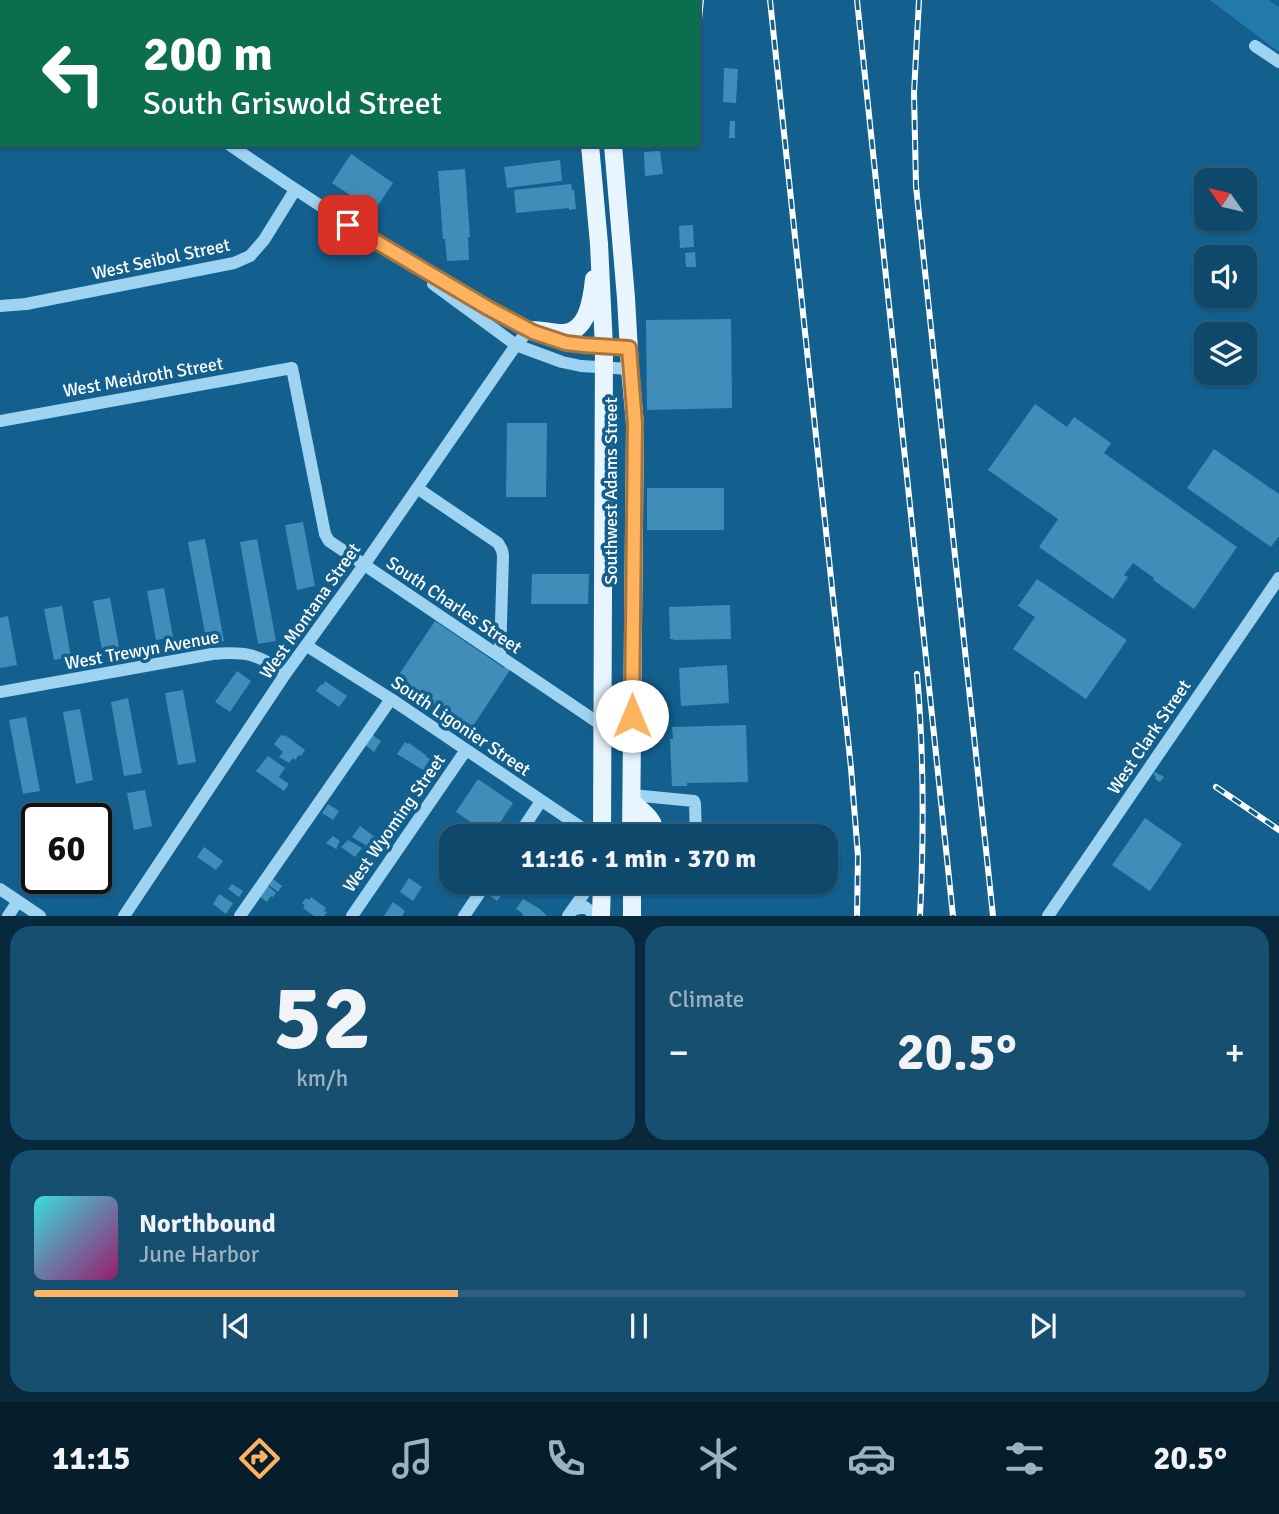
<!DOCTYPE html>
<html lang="en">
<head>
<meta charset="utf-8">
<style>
	body { margin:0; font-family:Signika,sans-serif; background:#174f71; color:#f1f3f6; height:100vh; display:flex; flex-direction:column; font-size:26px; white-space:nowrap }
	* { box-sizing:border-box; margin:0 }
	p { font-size:23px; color:#9bb2c1 }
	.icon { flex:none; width:38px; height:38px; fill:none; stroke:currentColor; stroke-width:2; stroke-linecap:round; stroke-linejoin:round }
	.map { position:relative; height:916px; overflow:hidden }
	.drawer { display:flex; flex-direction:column; gap:10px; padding:10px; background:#08283b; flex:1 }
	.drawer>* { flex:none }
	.hud { position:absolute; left:0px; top:0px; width:700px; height:147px; box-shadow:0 2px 5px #0004,0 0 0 2px #2e607e; background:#0b6e4f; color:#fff; overflow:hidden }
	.needle { width:46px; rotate:304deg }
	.fabs { position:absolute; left:1194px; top:168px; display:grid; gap:14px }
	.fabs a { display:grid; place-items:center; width:63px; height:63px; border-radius:14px; background:#0e486b; box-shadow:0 2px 5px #0004,0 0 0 2px #2e607e; font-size:35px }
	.speed { position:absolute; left:21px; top:803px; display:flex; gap:14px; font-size:35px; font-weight:700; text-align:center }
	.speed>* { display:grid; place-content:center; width:91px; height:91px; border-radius:50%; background:#0e486b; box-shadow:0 2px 5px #0004,0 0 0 2px #2e607e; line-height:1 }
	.speed .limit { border:4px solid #111; border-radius:10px; background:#fff; color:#111 }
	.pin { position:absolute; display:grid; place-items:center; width:60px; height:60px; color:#fff; margin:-30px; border-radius:14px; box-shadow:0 4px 10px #0006 }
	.me { position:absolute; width:77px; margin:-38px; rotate:0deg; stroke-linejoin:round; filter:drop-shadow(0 0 5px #0008) }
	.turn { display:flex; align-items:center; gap:24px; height:147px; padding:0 28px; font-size:32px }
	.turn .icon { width:91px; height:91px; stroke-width:2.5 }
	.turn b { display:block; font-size:49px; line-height:60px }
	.big { font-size:52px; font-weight:700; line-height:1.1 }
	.drawer .tile { flex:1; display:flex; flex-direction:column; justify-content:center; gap:10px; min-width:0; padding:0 24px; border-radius:21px; background:#174f71 }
	.drawer .dial { align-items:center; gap:0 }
	.dial b { font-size:91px; line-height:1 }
	.song { display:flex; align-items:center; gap:21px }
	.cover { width:84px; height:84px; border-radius:10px; background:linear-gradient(135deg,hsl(180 70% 55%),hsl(320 70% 35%)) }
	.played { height:7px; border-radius:4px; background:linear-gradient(90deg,#ffb35e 35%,#2e607e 35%) }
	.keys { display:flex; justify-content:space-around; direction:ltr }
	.heat { display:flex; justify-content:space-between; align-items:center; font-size:38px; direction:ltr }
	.drawer .tiles { flex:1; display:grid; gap:10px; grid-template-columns:1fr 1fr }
	.tile:last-child { grid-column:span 2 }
	.trip { position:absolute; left:439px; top:824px; width:399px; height:70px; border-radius:21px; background:#0e486b; box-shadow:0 2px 5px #0004,0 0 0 2px #2e607e; font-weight:700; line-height:70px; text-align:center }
	.menu { display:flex; height:112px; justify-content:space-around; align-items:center; background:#061d2b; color:#9bb2c1 }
	.menu .icon { width:49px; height:49px }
	.menu .current { color:#ffb35e }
	.menu b { font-size:32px; color:#f1f3f6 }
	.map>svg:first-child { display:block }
	.green { fill:#227aac }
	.building { fill:#408db9 }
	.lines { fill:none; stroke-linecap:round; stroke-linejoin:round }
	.minor { stroke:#9ed3f1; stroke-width:12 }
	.major { stroke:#e8f5ff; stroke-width:18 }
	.rail-casing { stroke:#fff; stroke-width:6 }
	.rail { stroke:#13608f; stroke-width:3.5; stroke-dasharray:10; stroke-linecap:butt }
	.route-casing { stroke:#a6743d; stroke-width:18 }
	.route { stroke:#ffb35e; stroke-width:12 }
	.labels { text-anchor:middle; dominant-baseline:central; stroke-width:7; stroke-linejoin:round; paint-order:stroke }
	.street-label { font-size:18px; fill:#fff; stroke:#13608f }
</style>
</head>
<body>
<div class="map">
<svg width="1279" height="916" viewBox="0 0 1279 916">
	<rect width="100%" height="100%" fill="#13608f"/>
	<path class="green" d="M1210 0H1269L1279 7V52Z"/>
	<path class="building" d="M724 68 738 69 736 103 723 102Z
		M730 121H735V138H729Z
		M660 151 663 174 645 176 644 152Z
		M351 154 393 183 374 211 332 183Z
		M560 160 562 181 507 188 504 167Z
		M465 169 470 237H468L469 260 447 261 445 239H443L438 171Z
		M571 184 572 190H574L576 209 569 210V208L516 213 514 190Z
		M693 225 694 247 680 248 679 226Z
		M695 252 696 267H686L685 253Z
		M731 319 732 408 647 410 646 320Z
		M1035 404 1067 427 1074 417 1111 443 1104 453 1237 547 1194 609 1153 580 1154 578 1133 563 1124 575 1128 577 1113 599 1039 547 1058 519 988 470Z
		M507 423H547L546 497H506Z
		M1214 449 1279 494V536L1271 547 1187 488Z
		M647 488H724V530H647Z
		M303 522 315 586 297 590 285 525Z
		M205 539 224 641 207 644 188 542Z
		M257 539 276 641 258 644 240 542Z
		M532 574H589L588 604H531Z
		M1037 579 1127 640 1086 699 1013 649 1035 617 1018 606Z
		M164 588 173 637 156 640 147 591Z
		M110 598 119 647 102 650 93 601Z
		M730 605 731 639 673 640V639H670L669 607Z
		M62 606 71 657 54 660 44 609Z
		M8 616 17 665 0 668V618Z
		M435 621 504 668 505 666 510 670 469 732 394 682Z
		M727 665 729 703 681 706 679 668Z
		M237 671 251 681 230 712 215 702Z
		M325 681 347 696 339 707 316 691 321 684 323 685Z
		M183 690 196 762 178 765 165 693Z
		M128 698 142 773 124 776 111 702Z
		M80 709 93 780 76 784 63 712Z
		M26 717 40 791 23 794 9 720Z
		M746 725 748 782 687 783V786H672L670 739H673L672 727Z
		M371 734 381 741 374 752 364 744Z
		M281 735 284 736 285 735 305 750 301 756 299 755 295 760 293 758 289 763 279 757 283 752 274 744Z
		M405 742 408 744 409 743 427 756 426 757 430 759 423 770 397 754Z
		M268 756 285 768 279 777 289 784 284 791 256 771Z
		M1155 772 1164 777 1160 782 1155 779 1156 777 1153 774Z
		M478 779 513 803 491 836 456 812Z
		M145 790 152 826 134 830 127 793Z
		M97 802 111 874 96 877V819H82L80 806Z
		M328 804 339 811 333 820 322 813Z
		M43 811 44 819H37V866H35L26 814Z
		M1145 818 1182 844 1150 891 1112 865Z
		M541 822 553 830 548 836H535L527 831 532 823 538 827Z
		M360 826 380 841 374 850 352 837Z
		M333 836 340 841 336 849 326 843Z
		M348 840 362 848 355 857 341 847Z
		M204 847 223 861 216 870 197 857Z
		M409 878 422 887 413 901 400 892Z
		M273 879 282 886 278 892 269 885Z
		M232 884 243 891 239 897 228 889Z
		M267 885 276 893 273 897 271 896 267 902 259 896Z
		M494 885 504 892 497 901 488 894Z
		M219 894 233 903 226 914 213 904Z
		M311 897 326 908 324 911 327 912 324 916H314L303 908 305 905 302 903 306 898 309 900Z
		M523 899 540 909 547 916H523L522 913 516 909Z
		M393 902 405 911 402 916H384Z"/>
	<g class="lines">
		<path class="minor" d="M16 0 19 2
			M125 2 126 0
			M256 2 257 0
			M1255 46 1279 62
			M0 117 2 114
			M230 145C302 195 375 242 450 286 484 305 518 329 555 340 579 347 604 347 629 348
			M433 284 516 345 562 362 581 366 630 369
			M0 306 26 304 234 263 250 256 264 240 295 190
			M0 421 292 368 325 534 329 541 603 726
			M417 488 498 543 502 550 503 556 500 656
			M307 646 391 699 594 836
			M0 692 212 654C246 651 257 654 286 673
			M632 795 694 801 695 804 696 836
			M518 836 541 801
			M697 882V886
			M0 889 40 916
			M572 910 585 907 597 916
			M8 916 18 901
			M124 916 286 673 364 565 516 345 529 330
			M240 916 391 699
			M352 916 466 750
			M464 916 487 882
			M568 916 592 882
			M1048 916 1279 578"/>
		<path class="major" d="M574 0V2
			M598 0V2
			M590 145 599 244 604 347 602 836
			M613 145 626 298 630 369 635 424 631 836
			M529 330C540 329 551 333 563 333 588 332 592 298 594 279
			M632 802C643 812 656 820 655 836
			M632 882V916
			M601 916 602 882"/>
		<defs>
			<path id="rail" d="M770 0 851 768 858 856 857 916
				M857 0 953 916
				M919 0 914 93 916 186 993 916
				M698 29 701 0
				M917 674C924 755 924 835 920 916
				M1216 787 1279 830"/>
		</defs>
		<use href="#rail" class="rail-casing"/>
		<use href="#rail" class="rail"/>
	</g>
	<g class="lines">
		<defs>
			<path id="route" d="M348 225 488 308 533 332 566 343 583 345 629 348 635 424 632 716"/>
		</defs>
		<use href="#route" class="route-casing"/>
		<use href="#route" class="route"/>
	</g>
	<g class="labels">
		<g class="street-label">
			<text transform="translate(161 259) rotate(-12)">West Seibol Street</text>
			<text transform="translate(143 377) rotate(-10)">West Meidroth Street</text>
			<text transform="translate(611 491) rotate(-90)">Southwest Adams Street</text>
			<text transform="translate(454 605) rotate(34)">South Charles Street</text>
			<text transform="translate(310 611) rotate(-55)">West Montana Street</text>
			<text transform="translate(142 650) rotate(-10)">West Trewyn Avenue</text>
			<text transform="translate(461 726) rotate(34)">South Ligonier Street</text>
			<text transform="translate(1149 737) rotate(-56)">West Clark Street</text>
			<text transform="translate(394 823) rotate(-55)">West Wyoming Street</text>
		</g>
	</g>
</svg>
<div class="fabs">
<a><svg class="needle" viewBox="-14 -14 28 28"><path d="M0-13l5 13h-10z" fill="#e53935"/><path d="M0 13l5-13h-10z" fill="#9bb2c1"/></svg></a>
<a><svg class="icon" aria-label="sound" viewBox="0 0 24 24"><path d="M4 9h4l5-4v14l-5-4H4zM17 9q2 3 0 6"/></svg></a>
<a><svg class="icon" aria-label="layers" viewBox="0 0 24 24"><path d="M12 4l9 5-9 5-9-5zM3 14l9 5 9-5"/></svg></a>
</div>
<div class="speed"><div class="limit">60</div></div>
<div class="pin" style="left:348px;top:225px;background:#d93025"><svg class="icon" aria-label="arrive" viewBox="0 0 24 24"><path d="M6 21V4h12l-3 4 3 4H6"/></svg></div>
<svg class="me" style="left:632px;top:716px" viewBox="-20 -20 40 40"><circle r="19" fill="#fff"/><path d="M0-13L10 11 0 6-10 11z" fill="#ffb35e"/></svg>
<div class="trip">11:16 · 1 min · 370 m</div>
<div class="hud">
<div class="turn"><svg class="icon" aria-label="left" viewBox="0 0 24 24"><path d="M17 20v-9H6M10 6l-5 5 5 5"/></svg><div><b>200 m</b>South Griswold Street</div></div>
</div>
</div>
<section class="drawer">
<div class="tiles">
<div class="tile dial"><b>52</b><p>km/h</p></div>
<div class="tile"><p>Climate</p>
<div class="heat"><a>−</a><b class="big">20.5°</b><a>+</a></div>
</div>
<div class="tile">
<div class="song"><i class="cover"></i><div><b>Northbound</b><p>June Harbor</p></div></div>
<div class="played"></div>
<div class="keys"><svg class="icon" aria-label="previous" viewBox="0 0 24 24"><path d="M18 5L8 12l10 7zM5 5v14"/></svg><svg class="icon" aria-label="pause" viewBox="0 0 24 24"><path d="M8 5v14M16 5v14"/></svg><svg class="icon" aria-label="next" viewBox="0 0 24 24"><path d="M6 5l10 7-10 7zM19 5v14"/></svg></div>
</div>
</div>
</section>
<nav class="menu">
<b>11:15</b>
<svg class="icon current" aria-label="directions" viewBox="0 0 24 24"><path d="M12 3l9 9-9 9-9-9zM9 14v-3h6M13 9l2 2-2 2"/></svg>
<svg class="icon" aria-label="music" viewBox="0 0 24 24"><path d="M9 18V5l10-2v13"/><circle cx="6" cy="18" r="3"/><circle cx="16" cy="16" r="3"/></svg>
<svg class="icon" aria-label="phone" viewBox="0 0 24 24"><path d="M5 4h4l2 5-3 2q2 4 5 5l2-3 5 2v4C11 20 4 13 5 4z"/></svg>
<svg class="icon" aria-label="climate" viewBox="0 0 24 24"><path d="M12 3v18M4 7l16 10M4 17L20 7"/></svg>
<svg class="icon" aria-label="car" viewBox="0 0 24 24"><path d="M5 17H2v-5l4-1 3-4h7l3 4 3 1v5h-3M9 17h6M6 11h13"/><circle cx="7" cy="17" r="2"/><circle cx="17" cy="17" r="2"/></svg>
<svg class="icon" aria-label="filters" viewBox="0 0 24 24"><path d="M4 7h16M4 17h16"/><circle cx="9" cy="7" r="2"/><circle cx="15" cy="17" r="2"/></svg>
<b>20.5°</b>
</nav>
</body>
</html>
